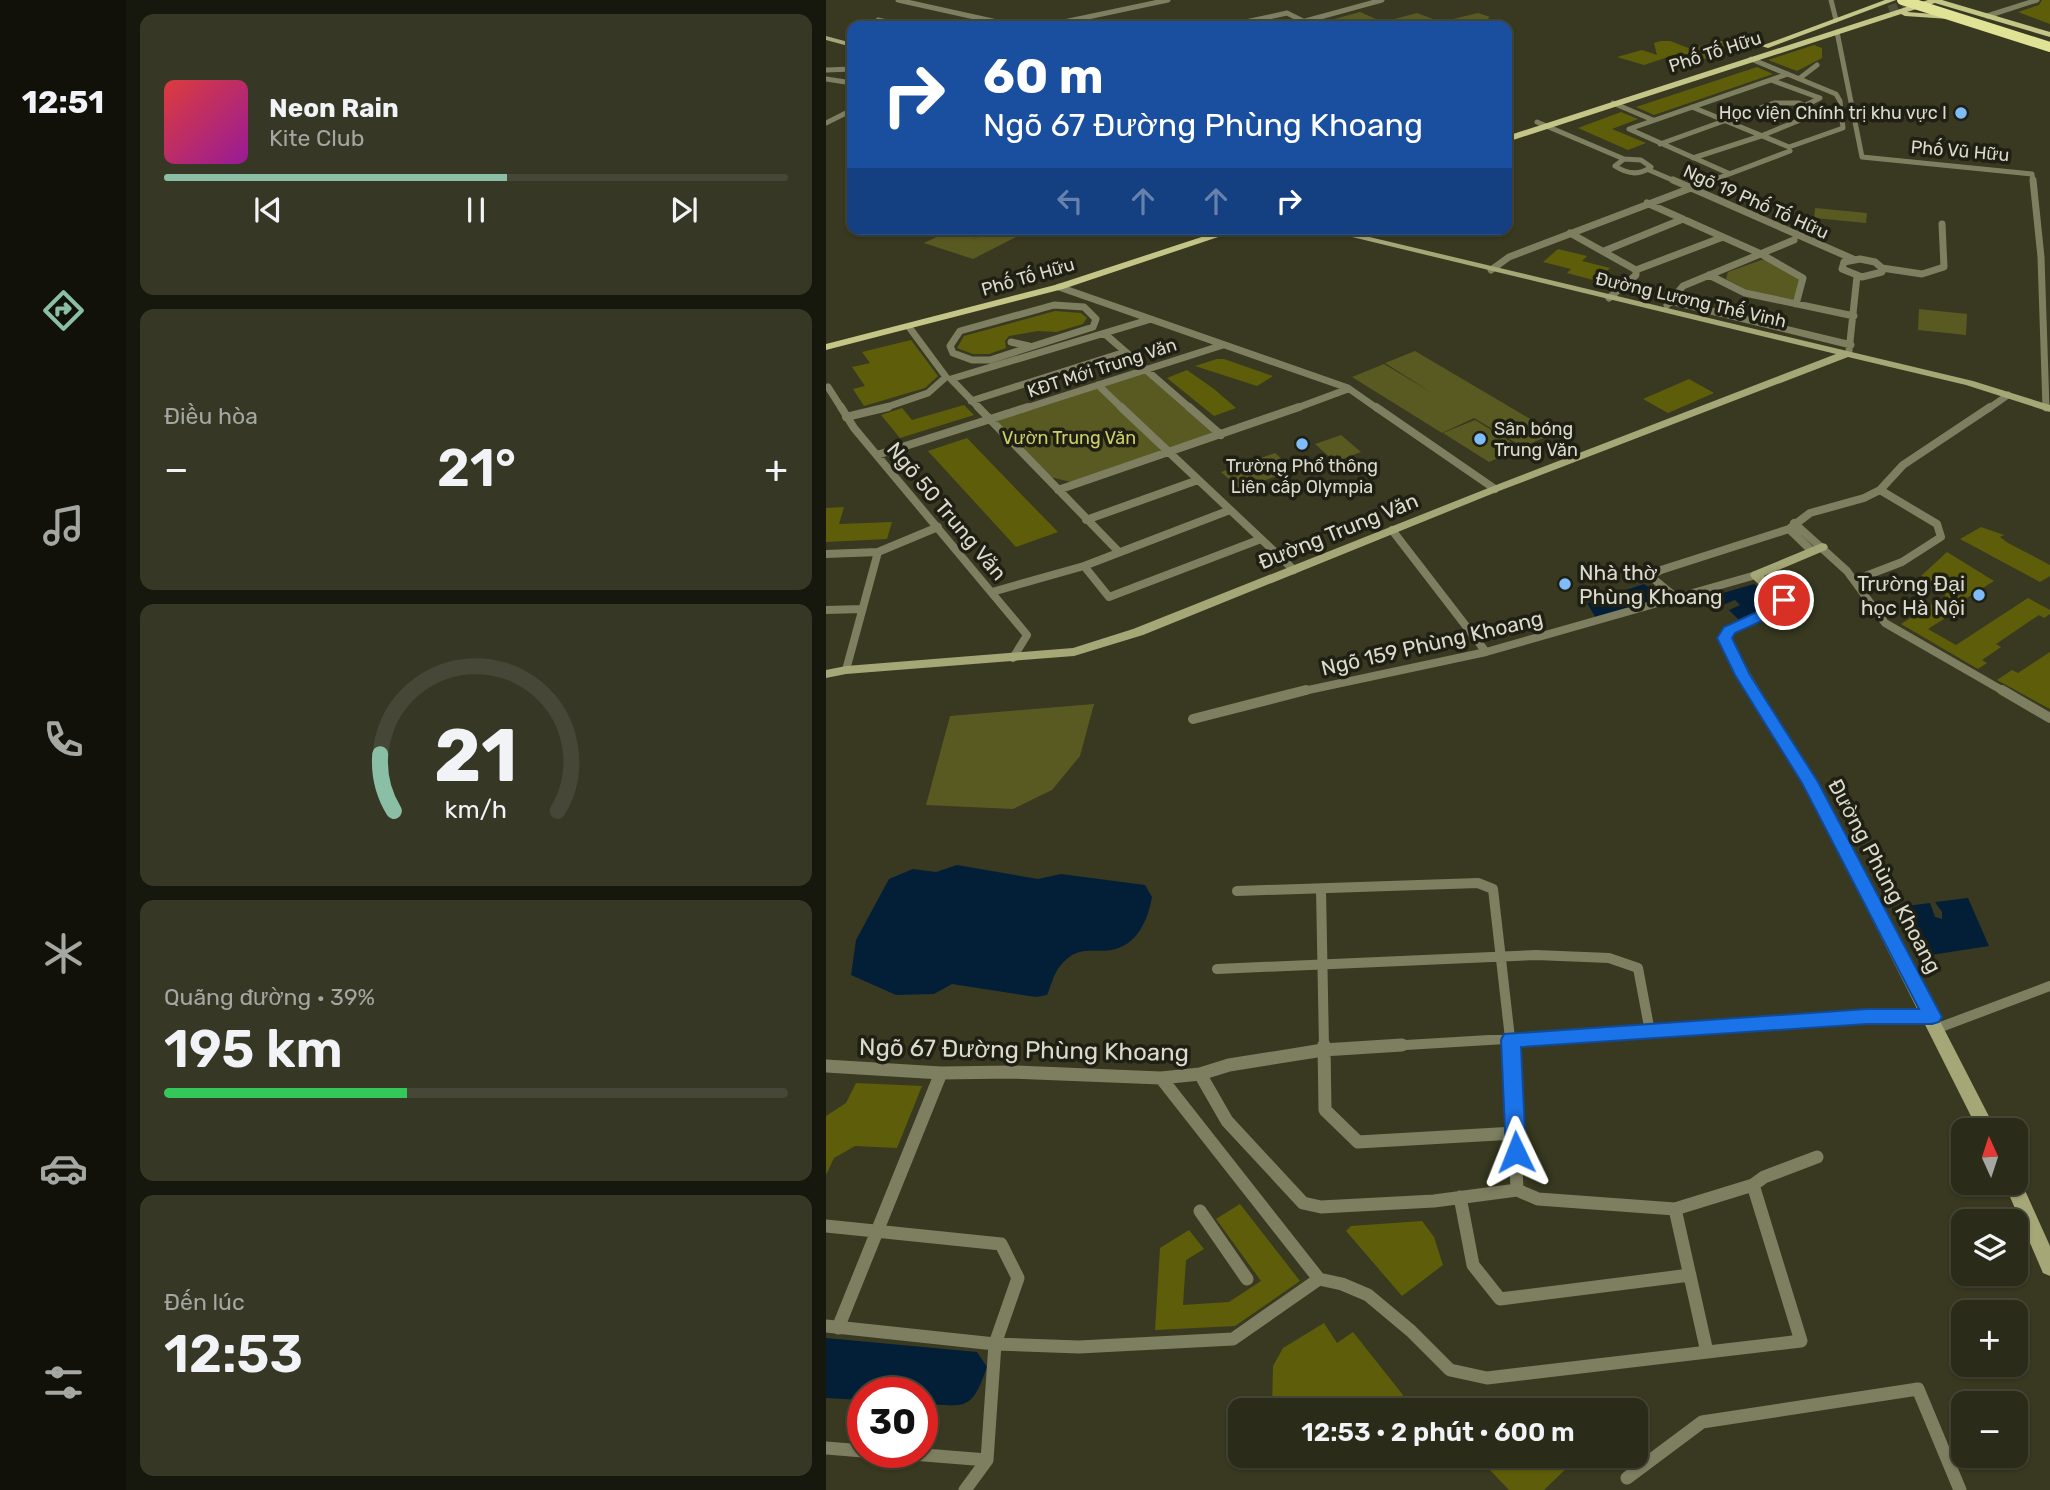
<!DOCTYPE html>
<html lang="vi">
<head>
<meta charset="utf-8">
<style>
	body { margin:0; font-family:Rubik,sans-serif; background:#363725; color:#f1f3f6; height:100vh; display:flex; flex-direction:column; font-size:26px; white-space:nowrap }
	* { box-sizing:border-box; margin:0 }
	p { font-size:23px; color:#a5a7a2 }
	.icon { flex:none; width:38px; height:38px; fill:none; stroke:currentColor; stroke-width:2; stroke-linecap:round; stroke-linejoin:round }
	.map { position:relative; flex:1; overflow:hidden }
	.sheet { display:flex; flex-direction:column; gap:14px; padding:14px; background:#17180d; width:700px }
	.sheet>* { flex:none }
	.top-card { position:absolute; left:21px; top:21px; width:665px; height:214px; border-radius:14px; box-shadow:0 2px 5px #0004,0 0 0 2px #464737; background:#1a4fa0; color:#fff; overflow:hidden }
	.needle { width:46px; rotate:357deg }
	.buttons { position:absolute; left:1125px; top:1118px; display:grid; gap:14px }
	.buttons a { display:grid; place-items:center; width:77px; height:77px; border-radius:14px; background:#2a2b18; box-shadow:0 2px 5px #0004,0 0 0 2px #464737; font-size:35px }
	.speed { position:absolute; left:21px; top:1377px; display:flex; gap:14px; font-size:35px; font-weight:700; text-align:center }
	.speed>* { display:grid; place-content:center; width:91px; height:91px; border-radius:50%; background:#2a2b18; box-shadow:0 2px 5px #0004,0 0 0 2px #464737; line-height:1 }
	.speed .limit { border:10px solid #d22; background:#fff; color:#111 }
	.pin { position:absolute; display:grid; place-items:center; width:60px; height:60px; color:#fff; margin:-30px; border:4px solid #fff; border-radius:50%; box-shadow:0 2px 7px #0007 }
	.me { position:absolute; width:77px; margin:-38px; rotate:358deg; stroke-linejoin:round; filter:drop-shadow(0 0 5px #0008) }
	.turn { display:flex; align-items:center; gap:24px; height:147px; padding:0 21px; font-size:32px }
	.turn .icon { width:91px; height:91px; stroke-width:2.5 }
	.turn b { display:block; font-size:49px; line-height:60px }
	.lanes { display:flex; align-items:center; height:66px; padding:0 21px; background:#0003; justify-content:center; gap:35px; direction:ltr }
	.lanes .off { opacity:.35 }
	.big { font-size:52px; font-weight:600; line-height:1.1 }
	.sheet .tile { flex:1; display:flex; flex-direction:column; justify-content:center; gap:10px; min-width:0; padding:0 24px; border-radius:14px; background:#363725 }
	.sheet .dial { align-items:center; gap:0 }
	.dial svg { height:182px; overflow:visible; fill:none; stroke:#464737; stroke-width:7; stroke-linecap:round; text-anchor:middle }
	.dial text { fill:#f1f3f6; stroke:none }
	.song { display:flex; align-items:center; gap:21px }
	.cover { width:84px; height:84px; border-radius:10px; background:linear-gradient(135deg,hsl(0 70% 55%),hsl(300 70% 35%)) }
	.played { height:7px; border-radius:4px; background:linear-gradient(90deg,#8abfa5 55%,#464737 55%) }
	.keys { display:flex; justify-content:space-around; direction:ltr }
	.heat { display:flex; justify-content:space-between; align-items:center; font-size:38px; direction:ltr }
	.charge { height:10px; border-radius:5px; background:linear-gradient(90deg,#34c759 39%,#464737 0) }
	.trip { position:absolute; left:402px; top:1398px; width:420px; height:70px; border-radius:14px; background:#2a2b18; box-shadow:0 2px 5px #0004,0 0 0 2px #464737; font-weight:600; line-height:70px; text-align:center }
	main { display:flex; flex:1; min-height:0 }
	.dock { display:flex; flex-direction:column; width:126px; justify-content:space-around; align-items:center; background:#11110a; color:#a5a7a2 }
	.dock .icon { width:49px; height:49px }
	.dock .active { color:#8abfa5 }
	.dock b { font-size:32px; color:#f1f3f6 }
	.map>svg:first-child { display:block }
	.green { fill:#595a21 }
	.water { fill:#031f38 }
	.building { fill:#5e5e0a }
	.lines { fill:none; stroke-linecap:round; stroke-linejoin:round }
	.primary-tunnel { stroke:#50513a; stroke-width:9; stroke-dasharray:9 4.5; stroke-linecap:butt }
	.street-far4 { stroke:#7e7f61; stroke-width:5 }
	.street-far3 { stroke:#7e7f61; stroke-width:7 }
	.street-far2 { stroke:#7e7f61; stroke-width:8 }
	.street-far1 { stroke:#7e7f61; stroke-width:10 }
	.street { stroke:#7e7f61; stroke-width:13 }
	.secondary { fill:#a5a777; fill-rule:evenodd }
	.primary { fill:#c4c687; fill-rule:evenodd }
	.highway-bridge { stroke:#e0e296; stroke-width:10 }
	.route { fill:#1a73e8; stroke:#114b97; stroke-width:2 }
	.poi-dot { fill:#7fbdfa; stroke:#1f1f14; stroke-width:2.5 }
	.labels { text-anchor:middle; dominant-baseline:central; stroke-width:7; stroke-linejoin:round; paint-order:stroke }
	.far-street-label { font-size:18px; fill:#dadbcc; stroke:#1f1f14 }
	.far-poi-label { font-size:18px; fill:#dadbcc; stroke:#1f1f14; text-anchor:end }
	.far-park-label { font-size:18px; fill:#ced068; stroke:#1f1f14 }
	.street-label { font-size:21px; fill:#dadbcc; stroke:#1f1f14 }
	.poi-label { font-size:21px; fill:#dadbcc; stroke:#1f1f14; text-anchor:start }
	.near-street-label { font-size:24px; fill:#dadbcc; stroke:#1f1f14 }
</style>
</head>
<body>
<main>
<nav class="dock">
<b>12:51</b>
<svg class="icon active" aria-label="directions" viewBox="0 0 24 24"><path d="M12 3l9 9-9 9-9-9zM9 14v-3h6M13 9l2 2-2 2"/></svg>
<svg class="icon" aria-label="music" viewBox="0 0 24 24"><path d="M9 18V5l10-2v13"/><circle cx="6" cy="18" r="3"/><circle cx="16" cy="16" r="3"/></svg>
<svg class="icon" aria-label="phone" viewBox="0 0 24 24"><path d="M5 4h4l2 5-3 2q2 4 5 5l2-3 5 2v4C11 20 4 13 5 4z"/></svg>
<svg class="icon" aria-label="climate" viewBox="0 0 24 24"><path d="M12 3v18M4 7l16 10M4 17L20 7"/></svg>
<svg class="icon" aria-label="car" viewBox="0 0 24 24"><path d="M5 17H2v-5l4-1 3-4h7l3 4 3 1v5h-3M9 17h6M6 11h13"/><circle cx="7" cy="17" r="2"/><circle cx="17" cy="17" r="2"/></svg>
<svg class="icon" aria-label="filters" viewBox="0 0 24 24"><path d="M4 7h16M4 17h16"/><circle cx="9" cy="7" r="2"/><circle cx="15" cy="17" r="2"/></svg>
</nav>
<section class="sheet">
<div class="tile">
<div class="song"><i class="cover"></i><div><b>Neon Rain</b><p>Kite Club</p></div></div>
<div class="played"></div>
<div class="keys"><svg class="icon" aria-label="previous" viewBox="0 0 24 24"><path d="M18 5L8 12l10 7zM5 5v14"/></svg><svg class="icon" aria-label="pause" viewBox="0 0 24 24"><path d="M8 5v14M16 5v14"/></svg><svg class="icon" aria-label="next" viewBox="0 0 24 24"><path d="M6 5l10 7-10 7zM19 5v14"/></svg></div>
</div>
<div class="tile"><p>Điều hòa</p>
<div class="heat"><a>−</a><b class="big">21°</b><a>+</a></div>
</div>
<div class="tile dial"><svg viewBox="0 0 100 80">
<path d="M14 69A42 42 0 1 1 86 69"/>
<path d="M14 69A42 42 0 0 1 8 44" stroke="#8abfa5"/>
<text x="50" y="56" font-size="32" font-weight="700">21</text>
<text x="50" y="72" font-size="11">km/h</text>
</svg></div>
<div class="tile"><p>Quãng đường · 39%</p><b class="big">195 km</b><div class="charge"></div></div>
<div class="tile"><p>Đến lúc</p><b class="big">12:53</b></div>
</section>
<div class="map">
<svg width="1224" height="1490" viewBox="0 0 1224 1490">
	<rect width="100%" height="100%" fill="#383920"/>
	<path class="green" d="M534 12 557 22 591 13 615 22 652 13 664 17 656 23 672 26H483Z
		M989 208 1041 213 1040 223 988 218Z
		M127 229 164 230 146 240 168 229H206L147 259 98 243Z
		M938 259 977 278 967 300 923 291 900 279 902 272Z
		M1093 309 1141 314 1140 335 1092 330Z
		M589 351 728 433 697 447 648 418 616 433 526 377 558 364 608 394 559 363Z
		M319 370 388 433 245 482 216 475 164 420Z
		M649 420 695 448 663 462 617 433Z
		M515 435 535 452 509 462 489 444Z
		M449 453 468 470 414 489 395 472Z
		M268 704 254 756 226 790 187 809 100 805 124 716Z"/>
	<path class="water" d="M818 584 842 600 771 620 761 603Z
		M928 584 953 605 914 621 903 610 914 605 909 600 897 605 887 596Z
		M131 865 212 879 235 874 319 885 326 897C322 920 311 946 285 950 265 953 252 945 235 965 228 972 225 986 221 995L210 997 126 984 108 994 70 995 25 975 30 940 63 879 87 869 110 872Z
		M1142 898 1163 946 1092 957 1066 908 1104 903 1109 917 1116 919V912L1109 902Z
		M0 1338 151 1352 161 1367C145 1412 141 1406 96 1404V1393H37V1400L0 1398Z"/>
	<path class="building" d="M1216 0H1224V24L1192 12 1213 5Z
		M835 41H844L865 49 890 41H904L921 45 878 59 854 53 818 65 791 57 816 50 831 55 828 43Z
		M988 45 996 48V58L971 71 942 60Z
		M931 67 947 74 828 115 810 107Z
		M795 112 812 119 786 129 820 143 802 150 752 128Z
		M732 249 761 256 756 261 784 268 771 281 741 273 745 269 717 262Z
		M229 311 255 313 261 318 257 324 230 332 212 331 183 336 179 341 180 348 163 354H147L131 348 138 336Z
		M85 340 112 376 99 388 38 406 27 389 39 386 26 367 44 363 36 352Z
		M391 359H398L447 376 431 386 369 366Z
		M361 370 388 389 410 408 388 416 341 378Z
		M863 379 888 393 842 413 817 399Z
		M138 405 148 415 74 438 55 415 76 408 86 420Z
		M141 438 192 491 232 532 190 547 102 451Z
		M18 507 13 524 66 522 61 539 0 542V508Z
		M1155 527 1178 535 1174 537 1182 543 1224 565V576L1214 582 1134 539Z
		M1121 552 1168 581 1115 614 1121 617 1102 629 1130 645 1202 598 1224 610V614L1218 618 1213 615 1170 644 1175 647 1156 660 1161 663 1152 669 1075 624 1120 595 1094 581 1098 578 1095 576Z
		M1224 652V709L1171 680 1186 670 1192 673Z
		M30 1083 96 1086 71 1148 29 1146 8 1158 0 1175V1116L20 1103Z
		M414 1204 474 1281 409 1326 329 1330 334 1248 363 1230 378 1249 360 1260 357 1305 403 1302 435 1281 390 1219Z
		M596 1221 608 1237 617 1265 576 1296 520 1231 525 1226Z
		M498 1323 511 1343 527 1332 577 1395 560 1410H446L447 1366 457 1348Z
		M657 1456H743L748 1461 718 1490H683L663 1469 667 1465Z"/>
	<g class="lines">
		<path class="primary-tunnel" d="M1063 10 1094 0"/>
		<path class="street-far4" d="M72 0 189 26
			M1005 0 1010 20
			M1161 16 1211 0
			M52 20 79 26
			M219 26 342 0
			M401 26 461 13 479 22
			M461 26 556 0
			M1011 32 1036 157 1206 174 1207 182
			M0 70 26 69
			M974 78 991 65
			M0 79 26 83
			M945 80 994 98 980 105
			M787 103 827 120
			M866 107 963 147 1017 128 1014 101 1010 94 925 59
			M711 122 798 159
			M0 123 26 110
			M834 144 948 103H973L987 110 984 116 935 136 867 158
			M798 159 815 160 825 167C813 176 801 174 789 166Z
			M823 170 851 182
			M902 173 803 129 962 74
			M882 182 964 151"/>
		<path class="street-far3" d="M847 180 1027 259
			M1207 180 1215 257 1220 408
			M821 203 935 254 977 278 970 304
			M744 233 810 270V275L783 298
			M778 251 857 219
			M1034 259 1049 262 1056 268V272L1036 277 1016 269 1018 262Z
			M1056 268 1096 274 1118 267 1116 224
			M665 270 683 257 886 180
			M810 270 897 237
			M883 275 919 293 1028 316
			M233 287 522 388 552 409
			M844 301 1025 345
			M228 305 258 307 270 319 267 327 164 360H146L127 353 124 346 134 331Z
			M841 305 857 286 968 240
			M279 334 365 409
			M185 342 203 346
			M1023 351 1031 276
			M272 385 297 409
			M2 387 16 409
			M145 401 299 352
			M55 409 102 393 120 377 83 327
			M154 409 125 379 322 320
			M197 409 397 345
			M468 409 522 389
			M1162 409 1182 395"/>
		<path class="street-far2" d="M15 407 28 428 201 635 187 658
			M152 407 293 552
			M295 407 468 570
			M363 407 395 435
			M550 407 669 489
			M20 417 62 407
			M51 455 202 407
			M232 490 473 407
			M260 520 372 480
			M968 523 1021 571 1059 623 1179 692
			M963 529 986 551
			M566 530 660 652
			M0 554 52 552 112 527
			M258 566 283 597 435 539
			M1029 580 1076 562 1115 537 1111 524 1054 490
			M166 592 258 566 404 510
			M852 599 824 576 835 570 963 529 984 513 1038 498 1054 490 1077 465 1164 407
			M0 610 36 609
			M20 670 52 552
			M473 692 660 652 930 575"/>
		<path class="street-far1" d="M1176 690 1224 718
			M367 719 480 690
			M495 889 498 1047
			M411 891 652 883 667 889 685 1047
			M391 969 710 955 783 958 812 968 824 1032
			M1112 1028 1224 986
			M547 1047 1041 1017H1106"/>
		<path class="street" d="M498 1045 499 1110 532 1142 689 1133
			M685 1045 691 1190
			M0 1066 115 1073 187 1072 335 1078 374 1074 403 1065 497 1050 576 1045
			M374 1074 401 1121 477 1203 495 1207 608 1201 691 1190 712 1199 849 1209 927 1185 938 1177 991 1157
			M335 1078 493 1279
			M634 1197 647 1265 674 1299 864 1275
			M849 1209 881 1352
			M374 1211 421 1279
			M0 1226 175 1244 192 1278 169 1344 161 1460
			M493 1279 516 1284 542 1295 585 1331 624 1370 661 1378 975 1341 927 1185
			M0 1326 169 1344 253 1347 407 1339 493 1279
			M12 1328 115 1073
			M0 1448 37 1451
			M61 1452 161 1460
			M801 1478 876 1422 1092 1389 1134 1490
			M139 1490 161 1460"/>
		<path class="secondary" d="M0 36 26 43V47L0 40Z
			M493 229H510L1147 381 1224 405V412L1140 385 1022 357 673 491 317 635 248 656 20 674 0 678V670L20 666 247 648 307 629 665 487 1010 354Z
			M996 543 1000 544 1002 547 1000 550 938 576 962 597 965 605 963 608 908 633 905 638 925 675 992 784 1170 1130H1152L978 784 912 675 893 638 898 627 952 603 926 578 924 575 926 572Z
			M1190 1176 1193 1177 1224 1246V1276L1217 1273 1178 1183H1190Z"/>
		<path class="primary" d="M1059 0H1070L942 48 935 46Z
			M1102 0H1116L1224 32V37L1109 3 1081 12 1120 15 1123 19 1079 16 1075 14 681 142V136Z
			M400 229H416L237 289 0 350V344L229 285Z"/>
		<path class="highway-bridge" d="M1076 0 1224 47"/>
	</g>
	<path class="route" d="M958 596 965 600 964 608 909 633 906 638 924 675 992 782 1116 1017 1113 1022 1106 1024H1041L695 1047 700 1152 697 1158 690 1160 683 1158 680 1152 675 1040 678 1034 1041 1009H1093L976 783 909 675 891 638 898 627 951 603 953 597Z"/>
	<g class="poi-dot">
		<circle cx="1135" cy="113" r="7"/>
		<circle cx="654" cy="439" r="7"/>
		<circle cx="476" cy="444" r="7"/>
		<circle cx="739" cy="584" r="7"/>
		<circle cx="1153" cy="595" r="7"/>
	</g>
	<g class="labels">
		<g class="far-street-label">
			<text transform="translate(889 52) rotate(-18)">Phố Tố Hữu</text>
			<text transform="translate(1134 151) rotate(5)">Phố Vũ Hữu</text>
			<text transform="translate(930 202) rotate(24)">Ngõ 19 Phố Tố Hữu</text>
			<text transform="translate(202 277) rotate(-16)">Phố Tố Hữu</text>
			<text transform="translate(865 300) rotate(13)">Đường Lương Thế Vinh</text>
			<text transform="translate(276 368) rotate(-18)">KĐT Mới Trung Văn</text>
		</g>
		<g class="far-poi-label">
			<text x="1121" y="113">Học viện Chính trị khu vực I</text>
			<text x="668" y="429" text-anchor="start">Sân bóng<tspan x="668" dy="21">Trung Văn</tspan></text>
			<text x="476" y="466" text-anchor="middle">Trường Phổ thông<tspan x="476" dy="21">Liên cấp Olympia</tspan></text>
		</g>
		<g class="far-park-label">
			<text x="243" y="438">Vườn Trung Văn</text>
		</g>
		<g class="street-label">
			<text transform="translate(121 511) rotate(50)">Ngõ 50 Trung Văn</text>
			<text transform="translate(512 531) rotate(-22)">Đường Trung Văn</text>
			<text transform="translate(606 643) rotate(-13)">Ngõ 159 Phùng Khoang</text>
			<text transform="translate(1059 876) rotate(62)">Đường Phùng Khoang</text>
		</g>
		<g class="poi-label">
			<text x="753" y="572">Nhà thờ<tspan x="753" dy="24">Phùng Khoang</tspan></text>
			<text x="1139" y="583" text-anchor="end">Trường Đại<tspan x="1139" dy="24">học Hà Nội</tspan></text>
		</g>
		<g class="near-street-label">
			<text transform="translate(198 1050) rotate(1)">Ngõ 67 Đường Phùng Khoang</text>
		</g>
	</g>
</svg>
<div class="buttons">
<a><svg class="needle" viewBox="-14 -14 28 28"><path d="M0-13l5 13h-10z" fill="#e53935"/><path d="M0 13l5-13h-10z" fill="#a5a7a2"/></svg></a>
<a><svg class="icon" aria-label="layers" viewBox="0 0 24 24"><path d="M12 4l9 5-9 5-9-5zM3 14l9 5 9-5"/></svg></a>
<a>+</a>
<a>−</a>
</div>
<div class="speed"><div class="limit">30</div></div>
<div class="pin" style="left:958px;top:600px;background:#d93025"><svg class="icon" aria-label="arrive" viewBox="0 0 24 24"><path d="M6 21V4h12l-3 4 3 4H6"/></svg></div>
<svg class="me" style="left:690px;top:1152px" viewBox="-20 -20 40 40"><path d="M0-17L14 15 0 8-14 15z" fill="#1a73e8" stroke="#fff" stroke-width="4"/></svg>
<div class="trip">12:53 · 2 phút · 600 m</div>
<div class="top-card">
<div class="turn"><svg class="icon" aria-label="right" viewBox="0 0 24 24"><path d="M7 20v-9h11M14 6l5 5-5 5"/></svg><div><b>60 m</b>Ngõ 67 Đường Phùng Khoang</div></div>
<div class="lanes"><svg class="icon off" aria-label="left" viewBox="0 0 24 24"><path d="M17 20v-9H6M10 6l-5 5 5 5"/></svg><svg class="icon off" aria-label="ahead" viewBox="0 0 24 24"><path d="M12 20V5M6 11l6-6 6 6"/></svg><svg class="icon off" aria-label="ahead" viewBox="0 0 24 24"><path d="M12 20V5M6 11l6-6 6 6"/></svg><svg class="icon" aria-label="right" viewBox="0 0 24 24"><path d="M7 20v-9h11M14 6l5 5-5 5"/></svg></div>
</div>
</div>
</main>
</body>
</html>
